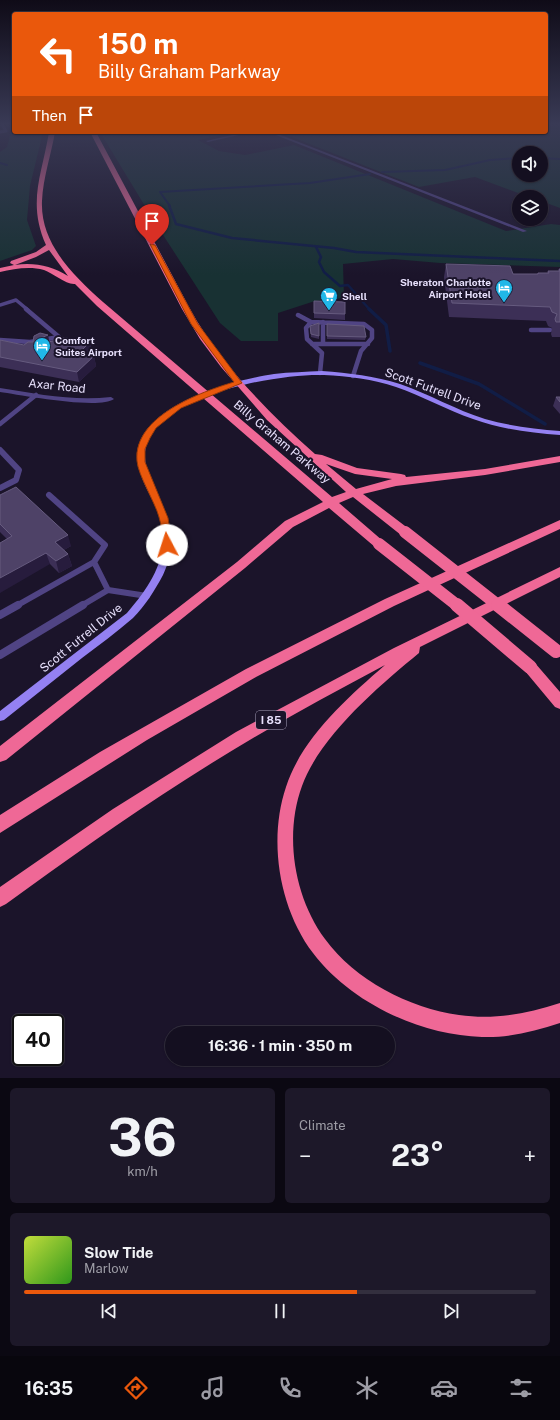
<!DOCTYPE html>
<html lang="en">
<head>
<meta charset="utf-8">
<style>
	body { margin:0; font-family:"Public Sans",sans-serif; background:#1d1829; color:#f1f3f6; height:100vh; display:flex; flex-direction:column; font-size:15px; white-space:nowrap }
	* { box-sizing:border-box; margin:0 }
	p { font-size:13px; color:#9d9ca5 }
	.icon { flex:none; width:22px; height:22px; fill:none; stroke:currentColor; stroke-width:2; stroke-linecap:round; stroke-linejoin:round }
	.map { position:relative; height:1078px; overflow:hidden }
	.details { display:flex; flex-direction:column; gap:10px; padding:10px; background:#0b0812; flex:1 }
	.details>* { flex:none }
	.hud { position:absolute; left:12px; top:12px; width:536px; height:122px; border-radius:4px; box-shadow:0 1px 3px #0004,0 0 0 1px #332f3e; background:#ea580c; color:#fff; overflow:hidden }
	.fabs { position:absolute; left:512px; top:146px; display:grid; gap:8px }
	.fabs a { display:grid; place-items:center; width:36px; height:36px; border-radius:50%; background:#140f20; box-shadow:0 1px 3px #0004,0 0 0 1px #332f3e; font-size:20px }
	.speed { position:absolute; left:12px; top:1014px; display:flex; gap:8px; font-size:20px; font-weight:700; text-align:center }
	.speed>* { display:grid; place-content:center; width:52px; height:52px; border-radius:50%; background:#140f20; box-shadow:0 1px 3px #0004,0 0 0 1px #332f3e; line-height:1 }
	.speed .limit { border:2px solid #111; border-radius:6px; background:#fff; color:#111 }
	.pin { position:absolute; display:grid; place-items:center; width:34px; height:34px; color:#fff; margin:-41px -17px; border-radius:50% 50% 50% 0; rotate:-45deg; box-shadow:0 0 4px #0007 }
	.pin .icon { rotate:45deg }
	.me { position:absolute; width:44px; margin:-22px; rotate:355deg; stroke-linejoin:round; filter:drop-shadow(0 0 3px #0008) }
	.turn { display:flex; align-items:center; gap:14px; height:84px; padding:0 20px; font-size:18px }
	.turn .icon { width:52px; height:52px; stroke-width:2.5 }
	.turn b { display:block; font-size:28px; line-height:34px }
	.then { display:flex; align-items:center; height:38px; padding:0 20px; background:#0003; gap:8px; font-size:15px }
	.big { font-size:30px; font-weight:700; line-height:1.1 }
	.details .card { flex:1; display:flex; flex-direction:column; justify-content:center; gap:6px; min-width:0; padding:0 14px; border-radius:6px; background:#1d1829 }
	.details .dial { align-items:center; gap:0 }
	.dial b { font-size:52px; line-height:1 }
	.song { display:flex; align-items:center; gap:12px }
	.cover { width:48px; height:48px; border-radius:6px; background:linear-gradient(135deg,hsl(70 70% 55%),hsl(110 70% 35%)) }
	.played { height:4px; border-radius:2px; background:linear-gradient(90deg,#ea580c 65%,#332f3e 65%) }
	.keys { display:flex; justify-content:space-around; direction:ltr }
	.heat { display:flex; justify-content:space-between; align-items:center; font-size:22px; direction:ltr }
	.details .tiles { flex:1; display:grid; gap:10px; grid-template-columns:1fr 1fr }
	.card:last-child { grid-column:span 2 }
	.trip { position:absolute; left:165px; top:1026px; width:230px; height:40px; border-radius:20px; background:#140f20; box-shadow:0 1px 3px #0004,0 0 0 1px #332f3e; font-weight:700; line-height:40px; text-align:center }
	.tab-bar { display:flex; height:64px; justify-content:space-around; align-items:center; background:#08060d; color:#9d9ca5 }
	.tab-bar .icon { width:28px; height:28px }
	.tab-bar .on { color:#ea580c }
	.tab-bar b { font-size:18px; color:#f1f3f6 }
	.map>svg:first-child { display:block }
	.green { fill:#183133; fill-rule:evenodd }
	.lines { fill:none; stroke-linecap:round; stroke-linejoin:round }
	.stream-far2 { stroke:#111d46; stroke-width:2 }
	.stream-far1 { stroke:#111d46; stroke-width:2.5 }
	.stream { stroke:#111d46; stroke-width:3.5 }
	.lane-far4 { stroke:#504484; stroke-width:3 }
	.lane-far3 { stroke:#504484; stroke-width:3.5 }
	.lane-far2 { stroke:#504484; stroke-width:4.5 }
	.lane-far1 { stroke:#504484; stroke-width:6 }
	.lane { stroke:#504484; stroke-width:8 }
	.street { fill:#504484; fill-rule:evenodd }
	.secondary { fill:#9481f2; fill-rule:evenodd }
	.highway { fill:#ef6896; fill-rule:evenodd }
	.highway-bridge-far1 { stroke:#ef6896; stroke-width:12 }
	.highway-bridge { stroke:#ef6896; stroke-width:14 }
	.wall { fill:#3c2f56 }
	.shaded-wall { fill:#271c3d }
	.building { fill:#4e4267; stroke:#665b7f }
	.route { fill:#ea580c; stroke:#983908 }
	.labels { text-anchor:middle; dominant-baseline:central; stroke-width:4; stroke-linejoin:round; paint-order:stroke }
	.far-poi-label { font-size:10px; font-weight:bold; fill:#e7e0fc; stroke:#1b142a; text-anchor:start }
	.shield { fill:#1b142a; stroke:#aaa3bd; stroke-width:1 }
	.shield-label { font-size:11px; font-weight:bold; fill:#e7e0fc }
	.street-label { font-size:12px; fill:#e7e0fc; stroke:#1b142a }
</style>
</head>
<body>
<div class="map">
<svg width="560" height="1078" viewBox="0 0 560 1078">
	<rect width="100%" height="100%" fill="#1b142a"/>
	<path class="green" d="M13 124 14 132H43L30 186 27 220 36 246 32 250 0 261V152L7 147Z
		M546 124H560V208L541 201V197H529L475 177 419 187 279 132H359L371 136 386 132H546ZM519 153H541V175H519Z
		M100 132H236L198 140 219 151 245 155 294 145 506 231 551 224 560 225V267L440 263 393 259 343 264 344 298 315 301 278 313V341H241L220 323 154 221Z"/>
	<g class="lines">
		<path class="stream-far2" d="M541 158 560 159
			M0 163 7 165
			M382 172 445 170 490 160 519 158
			M160 192 170 206
			M160 192 310 183 370 174"/>
		<path class="stream-far1" d="M169 205 176 224 232 238 334 248 356 252 560 261
			M316 247 321 257 319 262 324 272 340 286 348 285 370 310"/>
		<path class="stream" d="M369 309 386 325 390 351
			M420 363 479 384 545 424"/>
		<path class="lane-far4" d="M0 132 6 131 2 124"/>
		<path class="lane-far3" d="M0 305 16 300 28 310"/>
		<path class="lane-far2" d="M298 315 311 322
			M323 322V344
			M531 330H550
			M0 340 30 342 59 337 26 309
			M312 344H368
			M320 373 322 353 307 339 306 328 311 322 364 324 372 330V338L361 351 353 376
			M0 424 36 395"/>
		<path class="lane-far1" d="M0 450 19 470 16 480 0 488
			M49 495 105 545 94 562
			M16 606 94 562 108 590
			M81 606 108 590 147 596"/>
		<path class="lane" d="M0 615 18 605
			M0 655 83 605"/>
		<path class="street" d="M245 132H252L208 142 206 141Z
			M268 132H273L527 231 523 232Z
			M0 388C37 394 73 401 111 397L114 399C99 410 21 395 0 392Z"/>
		<path class="secondary" d="M322 371C349 373 375 376 400 384 429 394 456 410 485 419 509 426 535 429 560 431V435C531 433 501 429 473 419 447 410 422 396 396 387 373 379 348 376 324 375 279 373 144 396 145 457 145 470 152 483 158 495 171 521 176 548 163 575 155 590 145 606 133 618 117 632 99 645 82 658 56 679 30 699 4 720L0 721V711L127 613C156 579 175 547 154 503 147 489 138 474 138 457 137 405 234 380 274 374 290 372 306 372 322 371Z"/>
		<path class="highway" d="M49 132H55C51 155 43 178 42 201 40 244 74 276 103 302L332 497 346 492 267 420 221 367 200 339 182 309 90 132H96L190 309C221 365 268 412 315 454L322 455 357 468 401 474 405 475 406 477 485 469 560 456V462L485 475 396 486 363 494 409 529 411 532 409 535H401L353 497 339 503 383 541 385 544 383 547H375L329 508 293 527 245 568 6 760 0 762V746L237 562 285 521 323 502 97 306 75 284C66 285 53 273 44 270 29 266 14 269 0 272V268L14 265 10 263 11 261 36 252 46 245C27 202 42 175 49 132ZM49 250 68 276C52 266 34 262 15 265L36 257ZM326 464 355 474 392 479 356 489Z
			M560 520V529L394 606 256 677 147 740 0 833V815L100 752 246 669 385 599Z
			M560 567V577L420 647 419 653C379 686 320 736 302 786 284 835 294 897 325 939 355 980 409 1008 459 1015 494 1020 526 1014 560 1003V1023C535 1031 509 1038 482 1037 420 1035 351 1003 313 953 279 908 268 840 286 787 302 738 346 699 385 665 317 701 250 738 185 780 124 819 65 861 6 904L0 907V887L113 809 236 732 394 648Z
			M530 661 535 663 560 692V709L555 707 525 671 523 667 525 663Z"/>
		<path class="highway-bridge-far1" d="M405 532 499 606
			M379 544 458 606"/>
		<path class="highway-bridge" d="M457 605 530 667
			M498 605 556 651"/>
	</g>
	<path class="wall" d="M367 132H389L377 135Z
		M446 264 513 274H537L538 273H547L548 271H558L559 269H560V337H552L551 334 552 328 548 326 546 321 449 317 444 277Z
		M314 301 345 314V320L314 318Z
		M319 323V339L311 337 310 326Z
		M327 324 366 337 365 340 327 339Z
		M0 340 24 345 49 342H90L92 353 90 355 94 356 96 366 79 382 0 367Z
		M556 397H560V414L553 406Z
		M0 495 71 546 64 550 68 554 72 566 59 573 50 564 7 539 0 532Z"/>
	<path class="shaded-wall" d="M377 132H389L377 135Z
		M48 335 50 345 44 349 41 338Z
		M90 342 92 353 81 363 79 353Z
		M94 356 96 366 79 382 77 372Z
		M68 535 71 546 58 553 55 542Z
		M46 553 50 564 0 593V578Z
		M68 554 72 566 59 573 56 561Z"/>
	<path class="building" d="M446 264 510 266 513 274H538V273H549L548 271H560L559 269H560V322H556L555 319 557 314 552 312 550 307 452 303Z
		M314 301 345 302V314L314 313Z
		M319 323V336L311 334 310 326Z
		M327 324 364 326 366 337 327 336Z
		M40 333 48 335 41 338 44 343 57 340 60 337 90 342 79 353 94 356 77 372 0 357V340L24 345 28 342H33L34 336Z
		M556 397H560V402Z
		M16 487 68 535 55 542 68 554 56 561 46 553 0 578V543L12 536 0 524V495Z"/>
	<linearGradient id="sky" x2="0" y2="1"><stop stop-color="#0f0b17"/><stop offset="0.45" stop-color="#393a55"/><stop offset="1" stop-color="#393a55" stop-opacity="0"/></linearGradient>
	<rect width="560" height="275" fill="url(#sky)"/>
	<path class="route" d="M150 244 155 245 198 324 242 383 181 408 156 428 150 438 145 449V462L168 518 172 545 167 548 163 545C162 536 162 526 159 517 155 502 138 475 137 461 133 416 201 392 234 382L191 324Z"/>
	<defs>
		<symbol id="hotel-pin" viewBox="-11 -11 22 30"><path d="M0 17L-7.5 6A9.5 9.5 0 1 1 7.5 6Z" fill="#21b8e8" stroke="#1b142a"/><path d="M-6-4.5h1.5V1H6V5H4.5V3h-9V5H-6ZM-4 0a1.8 1.8 0 1 1 3.6 0ZM.5 0V-2.5h3Q6-2.5 6 0Z" fill="#fff"/></symbol>
		<symbol id="supermarket-pin" viewBox="-11 -11 22 30"><path d="M0 17L-7.5 6A9.5 9.5 0 1 1 7.5 6Z" fill="#21b8e8" stroke="#1b142a"/><path d="M-6-5.5h2.5l.6 2H6L4.5 2H-2.5L-4.4-4H-6ZM-1.5 3.2a1.3 1.3 0 1 0 .1 0ZM3 3.2a1.3 1.3 0 1 0 .1 0Z" fill="#fff"/></symbol>
	</defs>
	<g fill-rule="evenodd">
		<use href="#hotel-pin" x="494" y="278" width="20" height="27"/>
		<use href="#supermarket-pin" x="319" y="286" width="20" height="27"/>
		<use href="#hotel-pin" x="32" y="336" width="20" height="27"/>
	</g>
	<g class="labels">
		<g class="far-poi-label">
			<text x="491" y="282" text-anchor="end">Sheraton Charlotte<tspan x="491" dy="12">Airport Hotel</tspan></text>
			<text x="342" y="296">Shell</text>
			<text x="55" y="340">Comfort<tspan x="55" dy="12">Suites Airport</tspan></text>
		</g>
		<rect class="shield" x="256" y="711" width="30" height="18" rx="3"/>
		<g class="shield-label">
			<text x="271" y="720">I 85</text>
		</g>
		<g class="street-label">
			<text transform="translate(57 386) rotate(6)">Axar Road</text>
			<text transform="translate(433 389) rotate(20)">Scott Futrell Drive</text>
			<text transform="translate(282 442) rotate(40)">Billy Graham Parkway</text>
			<text transform="translate(81 638) rotate(-39)">Scott Futrell Drive</text>
		</g>
	</g>
</svg>
<div class="fabs">
<a><svg class="icon" aria-label="sound" viewBox="0 0 24 24"><path d="M4 9h4l5-4v14l-5-4H4zM17 9q2 3 0 6"/></svg></a>
<a><svg class="icon" aria-label="layers" viewBox="0 0 24 24"><path d="M12 4l9 5-9 5-9-5zM3 14l9 5 9-5"/></svg></a>
</div>
<div class="speed"><div class="limit">40</div></div>
<div class="pin" style="left:152px;top:245px;background:#d93025"><svg class="icon" aria-label="arrive" viewBox="0 0 24 24"><path d="M6 21V4h12l-3 4 3 4H6"/></svg></div>
<svg class="me" style="left:167px;top:545px" viewBox="-20 -20 40 40"><circle r="19" fill="#fff"/><path d="M0-13L10 11 0 6-10 11z" fill="#ea580c"/></svg>
<div class="trip">16:36 · 1 min · 350 m</div>
<div class="hud">
<div class="turn"><svg class="icon" aria-label="left" viewBox="0 0 24 24"><path d="M17 20v-9H6M10 6l-5 5 5 5"/></svg><div><b>150 m</b>Billy Graham Parkway</div></div>
<div class="then">Then<svg class="icon" aria-label="arrive" viewBox="0 0 24 24"><path d="M6 21V4h12l-3 4 3 4H6"/></svg></div>
</div>
</div>
<section class="details">
<div class="tiles">
<div class="card dial"><b>36</b><p>km/h</p></div>
<div class="card"><p>Climate</p>
<div class="heat"><a>−</a><b class="big">23°</b><a>+</a></div>
</div>
<div class="card">
<div class="song"><i class="cover"></i><div><b>Slow Tide</b><p>Marlow</p></div></div>
<div class="played"></div>
<div class="keys"><svg class="icon" aria-label="previous" viewBox="0 0 24 24"><path d="M18 5L8 12l10 7zM5 5v14"/></svg><svg class="icon" aria-label="pause" viewBox="0 0 24 24"><path d="M8 5v14M16 5v14"/></svg><svg class="icon" aria-label="next" viewBox="0 0 24 24"><path d="M6 5l10 7-10 7zM19 5v14"/></svg></div>
</div>
</div>
</section>
<nav class="tab-bar">
<b>16:35</b>
<svg class="icon on" aria-label="directions" viewBox="0 0 24 24"><path d="M12 3l9 9-9 9-9-9zM9 14v-3h6M13 9l2 2-2 2"/></svg>
<svg class="icon" aria-label="music" viewBox="0 0 24 24"><path d="M9 18V5l10-2v13"/><circle cx="6" cy="18" r="3"/><circle cx="16" cy="16" r="3"/></svg>
<svg class="icon" aria-label="phone" viewBox="0 0 24 24"><path d="M5 4h4l2 5-3 2q2 4 5 5l2-3 5 2v4C11 20 4 13 5 4z"/></svg>
<svg class="icon" aria-label="climate" viewBox="0 0 24 24"><path d="M12 3v18M4 7l16 10M4 17L20 7"/></svg>
<svg class="icon" aria-label="car" viewBox="0 0 24 24"><path d="M5 17H2v-5l4-1 3-4h7l3 4 3 1v5h-3M9 17h6M6 11h13"/><circle cx="7" cy="17" r="2"/><circle cx="17" cy="17" r="2"/></svg>
<svg class="icon" aria-label="filters" viewBox="0 0 24 24"><path d="M4 7h16M4 17h16"/><circle cx="9" cy="7" r="2"/><circle cx="15" cy="17" r="2"/></svg>
</nav>
</body>
</html>
